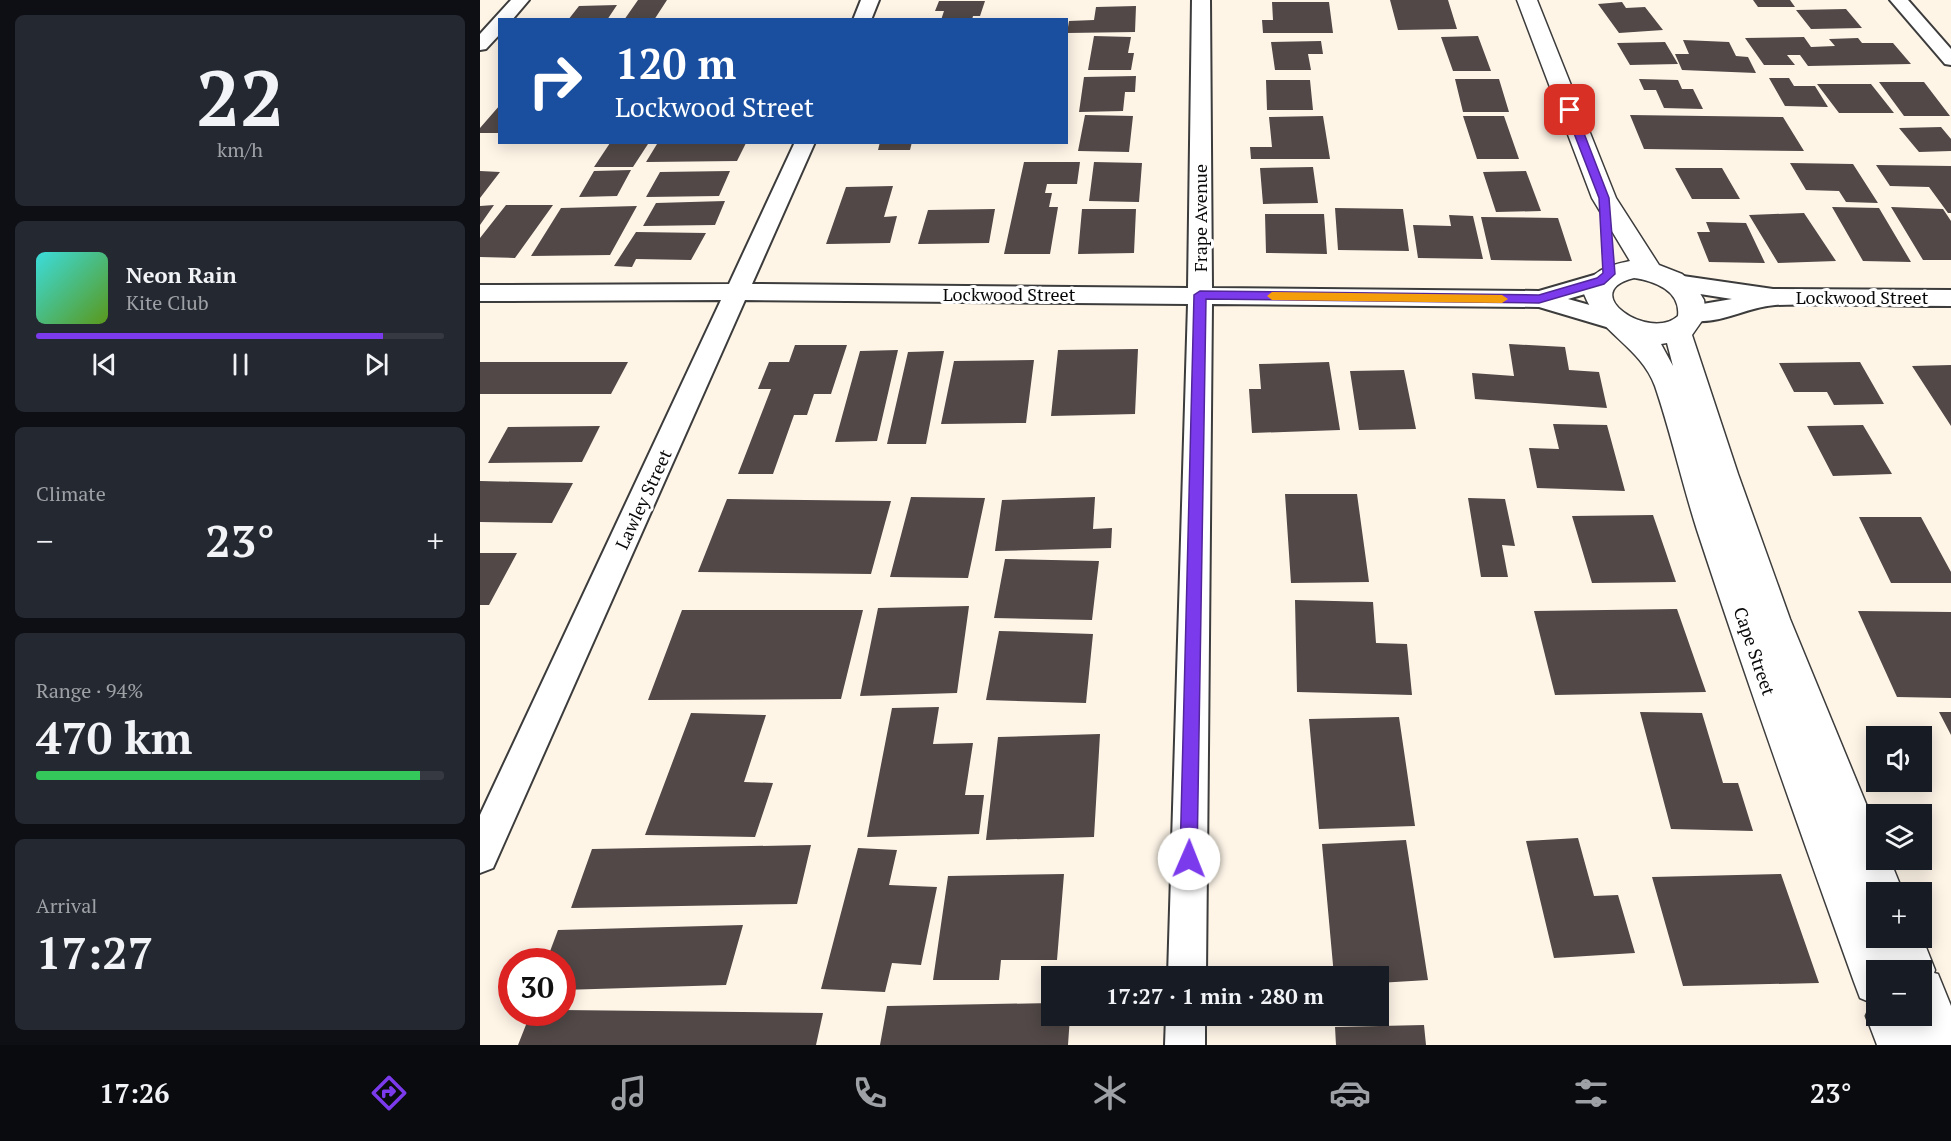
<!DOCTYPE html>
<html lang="en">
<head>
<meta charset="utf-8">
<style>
	body { margin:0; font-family:"PT Serif",serif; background:#242831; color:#f1f3f6; height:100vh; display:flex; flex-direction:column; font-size:22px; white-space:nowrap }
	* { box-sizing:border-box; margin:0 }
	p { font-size:20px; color:#9ea1a6 }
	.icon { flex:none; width:33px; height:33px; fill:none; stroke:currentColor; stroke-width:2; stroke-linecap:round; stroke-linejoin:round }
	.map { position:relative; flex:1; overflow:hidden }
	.drawer { display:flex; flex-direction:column; gap:15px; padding:15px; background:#0d0f14; width:480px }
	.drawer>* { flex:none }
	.guide { position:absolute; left:18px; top:18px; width:570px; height:126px; border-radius:0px; box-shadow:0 3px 15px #0003; background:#1a4fa0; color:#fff; overflow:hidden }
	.fabs { position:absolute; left:1386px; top:726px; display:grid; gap:12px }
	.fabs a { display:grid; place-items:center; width:66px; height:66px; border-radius:0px; background:#171b24; box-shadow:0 3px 15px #0003; font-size:30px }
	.speed { position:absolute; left:18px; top:948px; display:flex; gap:12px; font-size:30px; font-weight:700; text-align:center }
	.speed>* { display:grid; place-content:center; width:78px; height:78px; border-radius:50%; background:#171b24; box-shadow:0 3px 15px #0003; line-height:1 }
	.speed .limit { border:9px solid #d22; background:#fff; color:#111 }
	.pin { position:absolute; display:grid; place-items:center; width:51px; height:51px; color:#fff; margin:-26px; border-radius:12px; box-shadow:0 3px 9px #0006 }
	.me { position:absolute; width:66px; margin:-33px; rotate:1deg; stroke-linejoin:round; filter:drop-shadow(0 0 4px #0008) }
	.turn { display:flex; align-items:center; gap:21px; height:126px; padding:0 18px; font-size:27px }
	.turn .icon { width:78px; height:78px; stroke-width:2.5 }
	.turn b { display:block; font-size:42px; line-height:51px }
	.big { font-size:45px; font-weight:700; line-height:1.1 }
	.drawer .widget { flex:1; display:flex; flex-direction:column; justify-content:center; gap:9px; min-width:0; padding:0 21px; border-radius:9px; background:#242831 }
	.drawer .dial { align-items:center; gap:0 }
	.dial b { font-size:78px; line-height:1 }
	.song { display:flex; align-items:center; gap:18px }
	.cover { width:72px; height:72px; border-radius:9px; background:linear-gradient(135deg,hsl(180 70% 55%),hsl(90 70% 35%)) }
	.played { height:6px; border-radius:3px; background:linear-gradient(90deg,#7c3aed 85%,#363941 85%) }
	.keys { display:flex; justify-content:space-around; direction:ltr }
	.heat { display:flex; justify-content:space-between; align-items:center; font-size:33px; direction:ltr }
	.charge { height:9px; border-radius:4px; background:linear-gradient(90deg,#34c759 94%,#363941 0) }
	.trip { position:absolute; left:561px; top:966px; width:348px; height:60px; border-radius:0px; background:#171b24; box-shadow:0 3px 15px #0003; font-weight:700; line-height:60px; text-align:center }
	.dock { display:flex; height:96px; justify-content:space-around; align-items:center; background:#090b0e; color:#9ea1a6 }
	.dock .icon { width:42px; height:42px }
	.dock .selected { color:#7c3aed }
	.dock b { font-size:27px; color:#f1f3f6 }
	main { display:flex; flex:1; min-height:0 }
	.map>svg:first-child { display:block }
	.building { fill:#514847 }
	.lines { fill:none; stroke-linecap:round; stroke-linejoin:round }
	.minor-casing { stroke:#3c3c3c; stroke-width:4 }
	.tertiary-casing { stroke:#3c3c3c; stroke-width:3 }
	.minor { fill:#fff; fill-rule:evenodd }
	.tertiary { fill:#fff; fill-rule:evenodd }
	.route { fill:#7c3aed; stroke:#51269a; stroke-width:1.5 }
	.slow { fill:#f59e0b }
	.labels { text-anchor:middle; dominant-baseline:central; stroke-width:6; stroke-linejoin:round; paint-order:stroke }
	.street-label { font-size:18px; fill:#090909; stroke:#fff }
</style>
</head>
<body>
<main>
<section class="drawer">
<div class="widget dial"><b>22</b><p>km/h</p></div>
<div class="widget">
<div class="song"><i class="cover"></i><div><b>Neon Rain</b><p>Kite Club</p></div></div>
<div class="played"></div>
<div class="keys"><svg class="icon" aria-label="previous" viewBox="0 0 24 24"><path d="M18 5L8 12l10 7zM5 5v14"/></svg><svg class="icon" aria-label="pause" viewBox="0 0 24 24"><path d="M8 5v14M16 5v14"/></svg><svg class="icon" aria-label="next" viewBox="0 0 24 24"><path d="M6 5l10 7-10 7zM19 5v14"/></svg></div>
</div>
<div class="widget"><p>Climate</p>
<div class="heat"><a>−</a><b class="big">23°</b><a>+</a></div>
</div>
<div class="widget"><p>Range · 94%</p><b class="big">470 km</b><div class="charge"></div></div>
<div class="widget"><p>Arrival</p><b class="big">17:27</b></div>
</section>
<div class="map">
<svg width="1471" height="1045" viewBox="0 0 1471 1045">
	<rect width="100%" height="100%" fill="#fef5e7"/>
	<path class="building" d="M158 0H187L174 20H144Z
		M910 0H968L977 29 918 30Z
		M1273 0H1310L1315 7H1278Z
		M459 1H505L500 16H493L492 20H461L464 11H455Z
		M792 2H849L853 33H783L782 20H793Z
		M1142 2 1146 8 1165 7 1183 30 1139 33 1118 4Z
		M137 5 127 20H88L99 6Z
		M656 6 655 32 587 33 589 21 614 20 616 7Z
		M1366 9 1382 28 1331 29 1316 10Z
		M614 36 651 37 648 53H654L651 70H608Z
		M998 36 1011 71H973L961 37Z
		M1324 37 1331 47 1355 46 1349 39 1378 38 1382 43H1413L1431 64 1328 66 1320 55H1307L1315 65H1284L1265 38Z
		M1203 40 1249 42 1256 56 1268 57 1276 73 1202 70 1195 54H1209Z
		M841 41 843 54H828L831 70H795L791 42Z
		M1185 42 1198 64 1150 65 1137 43Z
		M656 76 655 92H645L643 111 599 112 604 77Z
		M1289 78H1309L1314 86H1335L1348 107 1305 106Z
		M975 79H1019L1029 112H983Z
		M1159 79 1198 80 1202 89H1213L1223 109 1184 108 1176 90H1164Z
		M786 80H830L833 110H787Z
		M1399 82H1444L1470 116H1424Z
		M1337 84H1391L1414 113H1359Z
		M20 105V133H0V128Z
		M605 115 653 116 649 152 598 151Z
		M1150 115 1303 117 1324 151 1164 149Z
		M843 116 850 159H771L770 147H792L789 117Z
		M983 116H1024L1039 159H997Z
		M1461 127 1471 139V151L1439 152 1419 128Z
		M400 142H432L430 150H398Z
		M130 143 168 144 153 167H114Z
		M266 143 257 161 166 162 177 144Z
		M544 162H600L597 184H567L565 193H572L569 207H578L570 254H524Z
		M614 162 662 163 659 202 609 201Z
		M1310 163 1373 164 1398 203 1366 202 1359 191 1326 190Z
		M1396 165 1471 166V213H1468L1449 187 1410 186Z
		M833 167 838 203 783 204 780 168Z
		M1195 168H1242L1260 199H1212Z
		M151 170 137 196 99 197 114 171Z
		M0 171 20 172 0 198Z
		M250 171 239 196 166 197 180 172Z
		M1046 171 1061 211 1016 212 1003 172Z
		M413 186 404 217 417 216 410 243 346 244 366 187Z
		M245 201 235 225 163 226 176 203Z
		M14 205 0 225V206Z
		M26 205H73L35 258 0 257V238Z
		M157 206 130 255 51 256 81 208Z
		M1352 207 1399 208 1431 262 1383 261Z
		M1411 207 1463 209 1471 221V260H1443Z
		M855 208 923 209 929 251 858 250Z
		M515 209 509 243 438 244 448 210Z
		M602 209H656L654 253 598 254Z
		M1324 213 1356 261 1298 263 1269 215Z
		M785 214H844L847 254 786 253Z
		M969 215 993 216 1003 259 938 258 933 225 971 226Z
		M1001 217 1078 218 1092 261 1011 260Z
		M1226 222 1266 223 1285 263 1229 262 1217 232H1230Z
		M156 232 226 233 211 260 156 259 152 267 134 266Z
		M1029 344 1085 347 1089 370 1119 372 1127 408 995 399 992 373 1034 376Z
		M315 345H367L351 394H334L327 415H314L293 474H258L291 389H278L289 362H309Z
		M658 349 655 414 571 416 578 350Z
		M418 350 397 441 355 442 380 351Z
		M464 351 446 444H407L428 352Z
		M554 360 546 423 461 424 474 361Z
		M0 362H148L131 394H0Z
		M849 362 860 430 772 433 769 389H781L779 364Z
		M1380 362 1404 404 1354 405 1347 392H1314L1299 363Z
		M1471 365V426L1432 366Z
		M924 370 936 429 879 430 870 371Z
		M1073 424 1127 425 1145 491 1057 488 1049 448 1079 449Z
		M1383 425 1412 474 1353 476 1327 426Z
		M120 426 102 462 8 463 28 427Z
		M0 481 93 483 72 523 0 522Z
		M805 494H877L889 582 811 583Z
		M431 497 505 498 488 578 410 577Z
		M615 497 613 529 632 528 631 548 515 551 522 500Z
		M988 498 1025 499 1035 546 1022 545 1028 577H1001Z
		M247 499 411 501 391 574 218 572Z
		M1173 515 1196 582 1112 583 1092 516Z
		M1379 517H1441L1471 572V583H1411Z
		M0 553H37L9 605H0Z
		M525 559 619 561 612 620 514 618Z
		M815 600 893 602 896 643 927 644 932 695 817 692Z
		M489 606 477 693 380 696 398 608Z
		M1197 609 1226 692 1075 695 1054 611Z
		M202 610H383L361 699 168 700Z
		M1378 611 1471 612V698L1417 697Z
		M519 631 613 634 606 703 506 700Z
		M459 707 453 744 493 743 485 795H504L499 834 387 837 412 708Z
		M1160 712 1222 713 1243 783H1258L1273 831 1191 829Z
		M1459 712H1471V735Z
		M211 713 286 715 264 782 293 783 275 837 165 835Z
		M919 717 935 826 839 829 829 719Z
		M620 734 614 837 506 840 518 737Z
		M1098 838 1114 896 1138 895 1155 953 1074 958 1046 841Z
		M926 840 948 980 898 983V976H854L842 844Z
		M331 845 317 904 91 908 112 849Z
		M378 848 417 850 409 885 457 887 441 965 412 963 405 992 341 989Z
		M584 874 577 960H521L519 980H453L468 876Z
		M1301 874 1339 983 1203 986 1172 877Z
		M263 925 246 985 82 990V962H66L78 930Z
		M572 1003V1016H590L588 1045H400L407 1006Z
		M82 1010 343 1013 336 1045H38L51 1012H82Z
		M944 1025 946 1045H856L855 1027Z"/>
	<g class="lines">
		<defs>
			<path id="minor" d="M31 0H49L32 20H20V34L6 49 0 50V34Z
				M381 0H399L391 20H373Z
				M712 0H730L732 288 1059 291 1121 273 1129 275 1133 281 1129 287 1088 299 1142 314 1145 320 1142 326 1133 329 1059 307 732 304 726 976H688L708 304 265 300 13 868 0 873V815L241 300 0 301V285L249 284 315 142H335L272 284 708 288Z
				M1410 0H1428L1471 49V65L1465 64Z
				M1196 275 1293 289 1471 290V306C1413 306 1353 303 1295 305 1265 307 1235 328 1205 319L1201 313 1205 307 1252 299 1188 289 1184 283 1188 277Z
				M686 1016H725V1045H685Z"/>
			<path id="tertiary" d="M1037 0H1057L1136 198 1179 265 1202 274 1215 285 1224 300 1226 315 1212 335 1258 474 1310 619 1396 828V860H1410L1423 892H1396V911L1390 908 1396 925V938L1442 937 1455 970 1454 973 1458 974 1471 1006V1045H1397L1386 1016 1392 1003 1380 998 1374 982C1320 832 1267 682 1217 530 1202 483 1191 433 1175 386 1161 347 1118 332 1104 294 1110 270 1127 266 1150 261L1112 198ZM1154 278C1175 281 1201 291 1198 316 1169 342 1096 292 1154 278ZM1187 343 1193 366 1181 344ZM1396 970H1442V1016H1396Z"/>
		</defs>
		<use href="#minor" class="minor-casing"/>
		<use href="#tertiary" class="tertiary-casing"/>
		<use href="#minor" class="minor"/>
		<use href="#tertiary" class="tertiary"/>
	</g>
	<path class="route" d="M1090 107 1095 110 1129 198 1135 274 1124 284 1059 303 726 299 717 859 715 865 709 868 703 865 700 859 714 295 720 291 1059 295 1117 278 1123 273 1119 198 1085 110Z"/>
	<path class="slow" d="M792 292 1022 295 1028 299 1022 303 792 300 787 296Z"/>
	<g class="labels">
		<g class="street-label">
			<text transform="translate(720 218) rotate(-90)">Frape Avenue</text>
			<text x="529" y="294">Lockwood Street</text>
			<text x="1382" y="297">Lockwood Street</text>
			<text transform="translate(163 499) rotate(-65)">Lawley Street</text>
			<text transform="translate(1275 651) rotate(71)">Cape Street</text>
		</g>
	</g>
</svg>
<div class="fabs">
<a><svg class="icon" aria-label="sound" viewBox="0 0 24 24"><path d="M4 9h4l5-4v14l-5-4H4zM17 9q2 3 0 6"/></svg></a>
<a><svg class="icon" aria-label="layers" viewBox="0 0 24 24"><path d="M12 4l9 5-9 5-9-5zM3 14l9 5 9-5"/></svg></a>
<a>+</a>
<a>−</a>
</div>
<div class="speed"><div class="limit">30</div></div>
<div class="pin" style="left:1090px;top:110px;background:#d93025"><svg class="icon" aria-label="arrive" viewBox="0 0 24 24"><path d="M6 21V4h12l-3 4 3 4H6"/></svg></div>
<svg class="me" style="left:709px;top:859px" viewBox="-20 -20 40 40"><circle r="19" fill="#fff"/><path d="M0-13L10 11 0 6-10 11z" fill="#7c3aed"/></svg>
<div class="trip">17:27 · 1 min · 280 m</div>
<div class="guide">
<div class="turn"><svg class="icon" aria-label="right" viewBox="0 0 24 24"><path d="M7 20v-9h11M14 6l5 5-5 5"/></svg><div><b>120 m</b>Lockwood Street</div></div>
</div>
</div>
</main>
<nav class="dock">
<b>17:26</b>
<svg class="icon selected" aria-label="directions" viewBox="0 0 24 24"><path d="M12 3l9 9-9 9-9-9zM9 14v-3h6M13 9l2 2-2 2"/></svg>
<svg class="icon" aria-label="music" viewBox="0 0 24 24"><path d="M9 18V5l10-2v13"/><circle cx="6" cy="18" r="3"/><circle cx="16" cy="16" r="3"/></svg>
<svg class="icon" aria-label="phone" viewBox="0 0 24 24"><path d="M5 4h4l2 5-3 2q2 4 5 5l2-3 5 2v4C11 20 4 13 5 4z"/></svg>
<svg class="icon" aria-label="climate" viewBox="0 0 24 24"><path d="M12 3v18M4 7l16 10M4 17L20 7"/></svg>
<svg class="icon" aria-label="car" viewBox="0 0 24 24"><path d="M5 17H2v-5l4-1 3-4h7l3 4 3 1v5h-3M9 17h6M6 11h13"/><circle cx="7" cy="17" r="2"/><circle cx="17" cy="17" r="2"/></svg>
<svg class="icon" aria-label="filters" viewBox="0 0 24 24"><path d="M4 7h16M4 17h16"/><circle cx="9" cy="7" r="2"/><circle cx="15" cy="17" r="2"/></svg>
<b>23°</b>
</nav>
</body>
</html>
